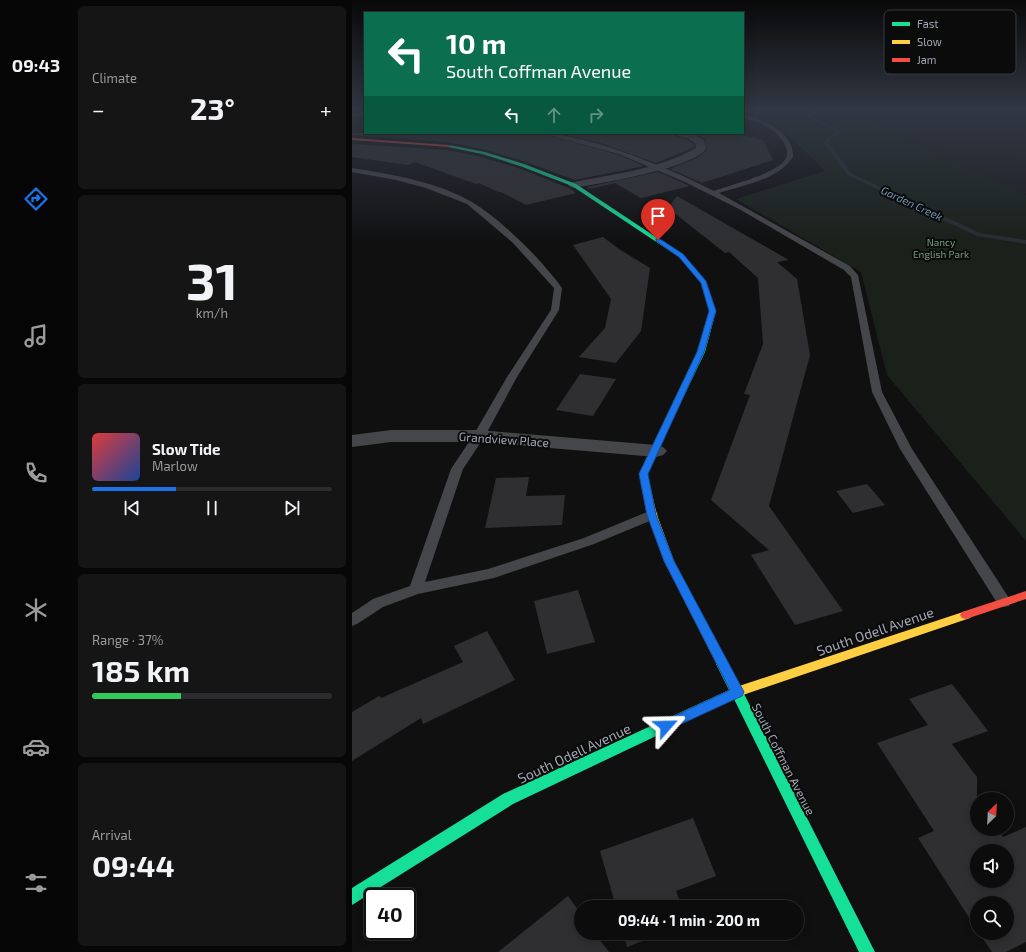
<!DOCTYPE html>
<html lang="en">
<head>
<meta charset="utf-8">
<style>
	body { margin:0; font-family:"Exo 2",sans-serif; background:#151516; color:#f1f3f6; height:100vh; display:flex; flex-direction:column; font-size:15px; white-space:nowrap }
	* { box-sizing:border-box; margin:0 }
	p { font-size:13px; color:#9a9b9d }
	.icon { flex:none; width:22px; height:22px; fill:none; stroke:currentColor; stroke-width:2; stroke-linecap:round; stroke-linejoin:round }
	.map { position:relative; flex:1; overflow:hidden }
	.side { display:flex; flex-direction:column; gap:6px; padding:6px; background:#070707; width:280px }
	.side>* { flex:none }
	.top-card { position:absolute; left:12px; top:12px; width:380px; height:122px; border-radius:0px; box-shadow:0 2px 10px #0003,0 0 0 1px #2c2c2e; background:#0b6e4f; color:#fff; overflow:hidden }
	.needle { width:26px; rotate:24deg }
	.buttons { position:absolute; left:618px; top:792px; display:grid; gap:8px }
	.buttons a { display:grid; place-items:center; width:44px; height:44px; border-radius:50%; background:#0c0c0d; box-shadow:0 2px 10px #0003,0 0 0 1px #2c2c2e; font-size:20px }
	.speed { position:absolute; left:12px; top:888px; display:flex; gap:8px; font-size:20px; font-weight:700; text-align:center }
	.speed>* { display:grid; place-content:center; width:52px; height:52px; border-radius:50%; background:#0c0c0d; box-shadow:0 2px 10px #0003,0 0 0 1px #2c2c2e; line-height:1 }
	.speed .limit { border:2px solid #111; border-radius:6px; background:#fff; color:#111 }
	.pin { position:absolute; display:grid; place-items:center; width:34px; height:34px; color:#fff; margin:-41px -17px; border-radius:50% 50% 50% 0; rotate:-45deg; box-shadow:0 0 4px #0007 }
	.pin .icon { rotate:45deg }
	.me { position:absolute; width:44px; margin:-22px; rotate:65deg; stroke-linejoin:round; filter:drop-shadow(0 0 3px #0008) }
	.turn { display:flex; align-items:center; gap:14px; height:84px; padding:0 16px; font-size:18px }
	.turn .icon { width:52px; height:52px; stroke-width:2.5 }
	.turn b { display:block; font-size:28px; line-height:34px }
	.lanes { display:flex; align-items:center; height:38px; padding:0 16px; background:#0003; justify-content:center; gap:20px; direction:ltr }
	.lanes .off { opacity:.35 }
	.big { font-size:30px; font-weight:700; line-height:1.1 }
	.side .widget { flex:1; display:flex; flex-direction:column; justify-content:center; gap:6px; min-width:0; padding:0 14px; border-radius:6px; background:#151516 }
	.side .dial { align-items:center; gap:0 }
	.dial b { font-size:52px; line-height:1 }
	.song { display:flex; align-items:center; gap:12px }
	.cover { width:48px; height:48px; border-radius:6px; background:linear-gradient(135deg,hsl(0 70% 55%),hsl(220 70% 35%)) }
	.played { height:4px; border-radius:2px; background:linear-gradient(90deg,#1a73e8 35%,#2c2c2e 35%) }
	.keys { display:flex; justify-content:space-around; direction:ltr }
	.heat { display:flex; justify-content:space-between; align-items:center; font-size:22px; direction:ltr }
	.charge { height:6px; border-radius:3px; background:linear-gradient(90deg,#34c759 37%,#2c2c2e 0) }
	.trip { position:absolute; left:222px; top:900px; width:230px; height:40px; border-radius:20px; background:#0c0c0d; box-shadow:0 2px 10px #0003,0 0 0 1px #2c2c2e; font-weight:700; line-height:40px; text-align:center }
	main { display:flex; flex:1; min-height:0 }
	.tabs { display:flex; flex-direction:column; width:72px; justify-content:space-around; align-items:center; background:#050505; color:#9a9b9d }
	.tabs .icon { width:28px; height:28px }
	.tabs .current { color:#1a73e8 }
	.tabs b { font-size:18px; color:#f1f3f6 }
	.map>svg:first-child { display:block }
	.built { fill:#1d1d1f }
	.green { fill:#1a211b }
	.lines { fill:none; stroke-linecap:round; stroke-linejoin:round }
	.stream { fill:#262e34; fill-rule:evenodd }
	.building { fill:#2f2f31; fill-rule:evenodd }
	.lane { fill:#45464a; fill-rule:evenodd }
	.street { fill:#45464a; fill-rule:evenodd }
	.fast { fill:#16e098; fill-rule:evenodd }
	.slow { fill:#ffcf43; fill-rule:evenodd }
	.jam { fill:#f24e42; fill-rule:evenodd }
	.route { fill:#1a73e8; stroke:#114b97 }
	.labels { text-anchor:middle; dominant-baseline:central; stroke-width:4; stroke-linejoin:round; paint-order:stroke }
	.far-park-label { font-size:10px; fill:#769f78; stroke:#0b0b0c }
	.far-water-label { font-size:11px; font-style:italic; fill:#7496b1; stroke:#0b0b0c }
	.street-label { font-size:12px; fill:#a0a6b3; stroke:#0b0b0c }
	.near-street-label { font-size:14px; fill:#a0a6b3; stroke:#0b0b0c }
	.key { fill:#0b0b0c; stroke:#383a3e; stroke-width:1 }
	.key-label { font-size:11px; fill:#a0a6b3 }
</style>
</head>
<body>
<main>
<nav class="tabs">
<b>09:43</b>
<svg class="icon current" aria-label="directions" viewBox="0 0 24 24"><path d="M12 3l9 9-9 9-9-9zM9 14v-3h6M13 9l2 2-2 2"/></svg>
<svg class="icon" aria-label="music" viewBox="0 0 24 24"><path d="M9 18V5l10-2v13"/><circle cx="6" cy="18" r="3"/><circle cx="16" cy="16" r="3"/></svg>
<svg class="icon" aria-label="phone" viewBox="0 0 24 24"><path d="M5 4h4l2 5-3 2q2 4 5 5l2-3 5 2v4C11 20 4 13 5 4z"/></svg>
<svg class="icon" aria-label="climate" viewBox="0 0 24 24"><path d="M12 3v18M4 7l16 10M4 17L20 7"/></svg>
<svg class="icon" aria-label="car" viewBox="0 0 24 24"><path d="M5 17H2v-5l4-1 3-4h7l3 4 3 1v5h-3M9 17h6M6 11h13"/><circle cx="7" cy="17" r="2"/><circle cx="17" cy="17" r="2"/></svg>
<svg class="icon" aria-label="filters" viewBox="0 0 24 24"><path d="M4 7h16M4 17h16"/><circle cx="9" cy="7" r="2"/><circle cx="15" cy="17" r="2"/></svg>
</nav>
<section class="side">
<div class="widget"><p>Climate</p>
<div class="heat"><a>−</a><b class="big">23°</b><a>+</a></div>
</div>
<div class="widget dial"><b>31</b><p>km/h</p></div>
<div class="widget">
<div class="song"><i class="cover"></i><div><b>Slow Tide</b><p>Marlow</p></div></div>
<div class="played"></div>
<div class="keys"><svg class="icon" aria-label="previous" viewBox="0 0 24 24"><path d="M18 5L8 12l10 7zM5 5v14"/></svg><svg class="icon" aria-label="pause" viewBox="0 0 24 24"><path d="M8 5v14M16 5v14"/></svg><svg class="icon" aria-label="next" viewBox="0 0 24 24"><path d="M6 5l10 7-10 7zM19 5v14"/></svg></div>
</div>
<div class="widget"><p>Range · 37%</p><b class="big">185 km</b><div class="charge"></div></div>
<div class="widget"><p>Arrival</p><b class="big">09:44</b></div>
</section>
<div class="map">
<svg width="674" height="952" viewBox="0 0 674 952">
	<rect width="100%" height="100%" fill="#101011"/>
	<path class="built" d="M509 114H674V195Z"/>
	<path class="green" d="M391 109H504L509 114 674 195V541L535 375 509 272 384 199 473 171 429 128 391 118Z"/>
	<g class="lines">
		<path class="stream" d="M458 109H462L458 116 489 131 476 142 499 173 628 233 674 240V244L625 236 495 175 471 142 484 131 455 118Z"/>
	</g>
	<path class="building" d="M0 133H188L267 155 292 166 223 180 174 162 131 149 95 142 0 135Z
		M206 133H320L323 136 334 139 342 144V147L304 163 249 143Z
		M341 133H383L411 140 421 160 350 183 318 169 345 158 355 150 353 139Z
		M0 144 95 150 129 157 166 168 217 188 224 193 174 205 149 192H146L127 183 124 184 63 162 56 165 0 157Z
		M306 172 338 186 289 198 263 183 238 189 235 187Z
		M325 196 437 260 425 262 445 279 458 355 417 506 491 611 443 625 399 555 417 550 359 500 398 395 392 394 411 344 406 278 377 252 373 253 316 208Z
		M251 237 267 249 298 268 289 331 264 363 227 357 253 328 259 299 221 245Z
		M228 374 264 379 241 416 204 410Z
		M177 477 174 496 213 495 210 525 133 528 144 478Z
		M515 484 533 505 501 513 484 491Z
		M226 590 243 642 195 654 182 601Z
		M135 631 163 680 71 724 69 718 0 761V712L27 696 29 698 111 662 102 646Z
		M600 684 636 731 600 744 625 777V829H645L651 837 674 827V942L654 952H640L627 933H655V903H625V930L566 838 582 831 525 743 576 725 557 699ZM625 851H655V881H625Z
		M341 818 364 876 324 891 330 907H264L248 851Z
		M216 896 229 914V933H243L257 952H146Z
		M271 933H311L275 947Z"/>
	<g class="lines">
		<path class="lane" d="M0 114H13V116H0Z
			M391 114C411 120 442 131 441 157 426 180 391 185 367 193L498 266 506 275 530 392 560 449 657 598 659 602 657 606 652 607 647 606 548 449 520 392 499 277 492 270 387 209 333 182 267 154 189 133C204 133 218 137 232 140 277 152 320 170 362 191 377 185 428 173 434 158 437 153 434 148 432 143 423 128 407 122 391 118Z
			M0 168C38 174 86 182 120 202 151 221 189 259 210 288L207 310 165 377 133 436 111 469 73 582 136 569 232 538 295 512 300 511 305 512 306 515 305 518 242 544 142 578 66 594 31 607 5 624 0 626V613L21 599 58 586 99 469 121 436 155 377 199 310 202 288 160 242 115 204 74 188 44 180 0 172Z"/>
		<path class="street" d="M321 133H338L352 140 354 149C338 169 249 183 222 188L218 187 216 185 218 183 222 182C262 174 308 169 344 148L343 143 335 138 323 135Z
			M39 430H127L304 445 311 447 315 451 311 455 304 457 127 442H39L0 447V435Z"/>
		<path class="fast" d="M97 145 133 152 172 164 224 184 331 255 354 282 364 311 353 352 309 444H303L302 442 345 352 358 311 349 283 327 257 220 186 168 166 130 154 96 147Z
			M370 659 374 661 389 688 523 952H507L382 699 161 804 0 905V888L151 794 377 690 364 664 366 661Z"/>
		<path class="slow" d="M306 439 310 442 295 474 305 515 322 561 376 664 374 667 370 669 366 667 312 561 295 515 287 474 302 442Z
			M614 611 618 612 620 615 618 618 385 697 381 696 379 692 381 688Z"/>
		<path class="jam" d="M0 138 97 145 99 146 97 147 0 140Z
			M674 591V599L614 619 610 618 608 615 610 612Z"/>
	</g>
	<linearGradient id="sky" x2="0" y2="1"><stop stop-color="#090909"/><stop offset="0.45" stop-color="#313743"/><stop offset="1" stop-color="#313743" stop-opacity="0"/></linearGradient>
	<rect width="674" height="243" fill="url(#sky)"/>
	<path class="route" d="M304 239H308L331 254 354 281 364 311 352 352 296 474 304 515 322 561 392 692 390 696 314 731 309 730 307 726 309 722 378 690 312 561 295 515 287 474 345 352 357 311 349 283 327 257 304 241Z"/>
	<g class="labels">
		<g class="far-park-label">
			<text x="589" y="242">Nancy<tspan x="589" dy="12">English Park</tspan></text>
		</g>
		<g class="far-water-label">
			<text transform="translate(560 203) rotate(25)">Garden Creek</text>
		</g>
		<g class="street-label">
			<text transform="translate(152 439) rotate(4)">Grandview Place</text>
			<text transform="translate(432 759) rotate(63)">South Coffman Avenue</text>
		</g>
		<g class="near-street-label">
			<text transform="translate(523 631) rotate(-19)">South Odell Avenue</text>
			<text transform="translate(222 753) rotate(-25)">South Odell Avenue</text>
		</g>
	</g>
	<rect x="532" y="10" width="132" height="64" rx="6" class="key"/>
	<rect x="540" y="22" width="18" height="4" fill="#16e098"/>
	<rect x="540" y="40" width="18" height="4" fill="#ffcf43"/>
	<rect x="540" y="58" width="18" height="4" fill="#f24e42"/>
	<g class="key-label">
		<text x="565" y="28">Fast</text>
		<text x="565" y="46">Slow</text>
		<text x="565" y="64">Jam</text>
	</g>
</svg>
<div class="buttons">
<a><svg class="needle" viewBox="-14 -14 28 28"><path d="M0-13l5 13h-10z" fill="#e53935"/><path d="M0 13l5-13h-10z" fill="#9a9b9d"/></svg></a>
<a><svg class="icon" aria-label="sound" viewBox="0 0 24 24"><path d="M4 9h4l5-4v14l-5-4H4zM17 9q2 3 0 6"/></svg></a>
<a><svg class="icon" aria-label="search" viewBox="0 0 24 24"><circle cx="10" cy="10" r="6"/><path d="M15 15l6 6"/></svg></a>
</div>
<div class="speed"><div class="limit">40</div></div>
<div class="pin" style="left:306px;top:240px;background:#d93025"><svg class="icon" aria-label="arrive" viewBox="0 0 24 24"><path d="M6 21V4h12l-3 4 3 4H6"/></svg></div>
<svg class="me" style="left:314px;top:726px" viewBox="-20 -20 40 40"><path d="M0-17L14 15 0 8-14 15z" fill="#1a73e8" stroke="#fff" stroke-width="4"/></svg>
<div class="trip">09:44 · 1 min · 200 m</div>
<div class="top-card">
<div class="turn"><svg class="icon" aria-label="left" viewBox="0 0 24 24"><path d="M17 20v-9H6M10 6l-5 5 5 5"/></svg><div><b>10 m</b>South Coffman Avenue</div></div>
<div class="lanes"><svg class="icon" aria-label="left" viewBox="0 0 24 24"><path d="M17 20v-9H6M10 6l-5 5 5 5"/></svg><svg class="icon off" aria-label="ahead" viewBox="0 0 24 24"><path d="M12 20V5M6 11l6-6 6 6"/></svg><svg class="icon off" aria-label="right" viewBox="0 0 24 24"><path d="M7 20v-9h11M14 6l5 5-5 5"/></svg></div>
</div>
</div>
</main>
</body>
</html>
